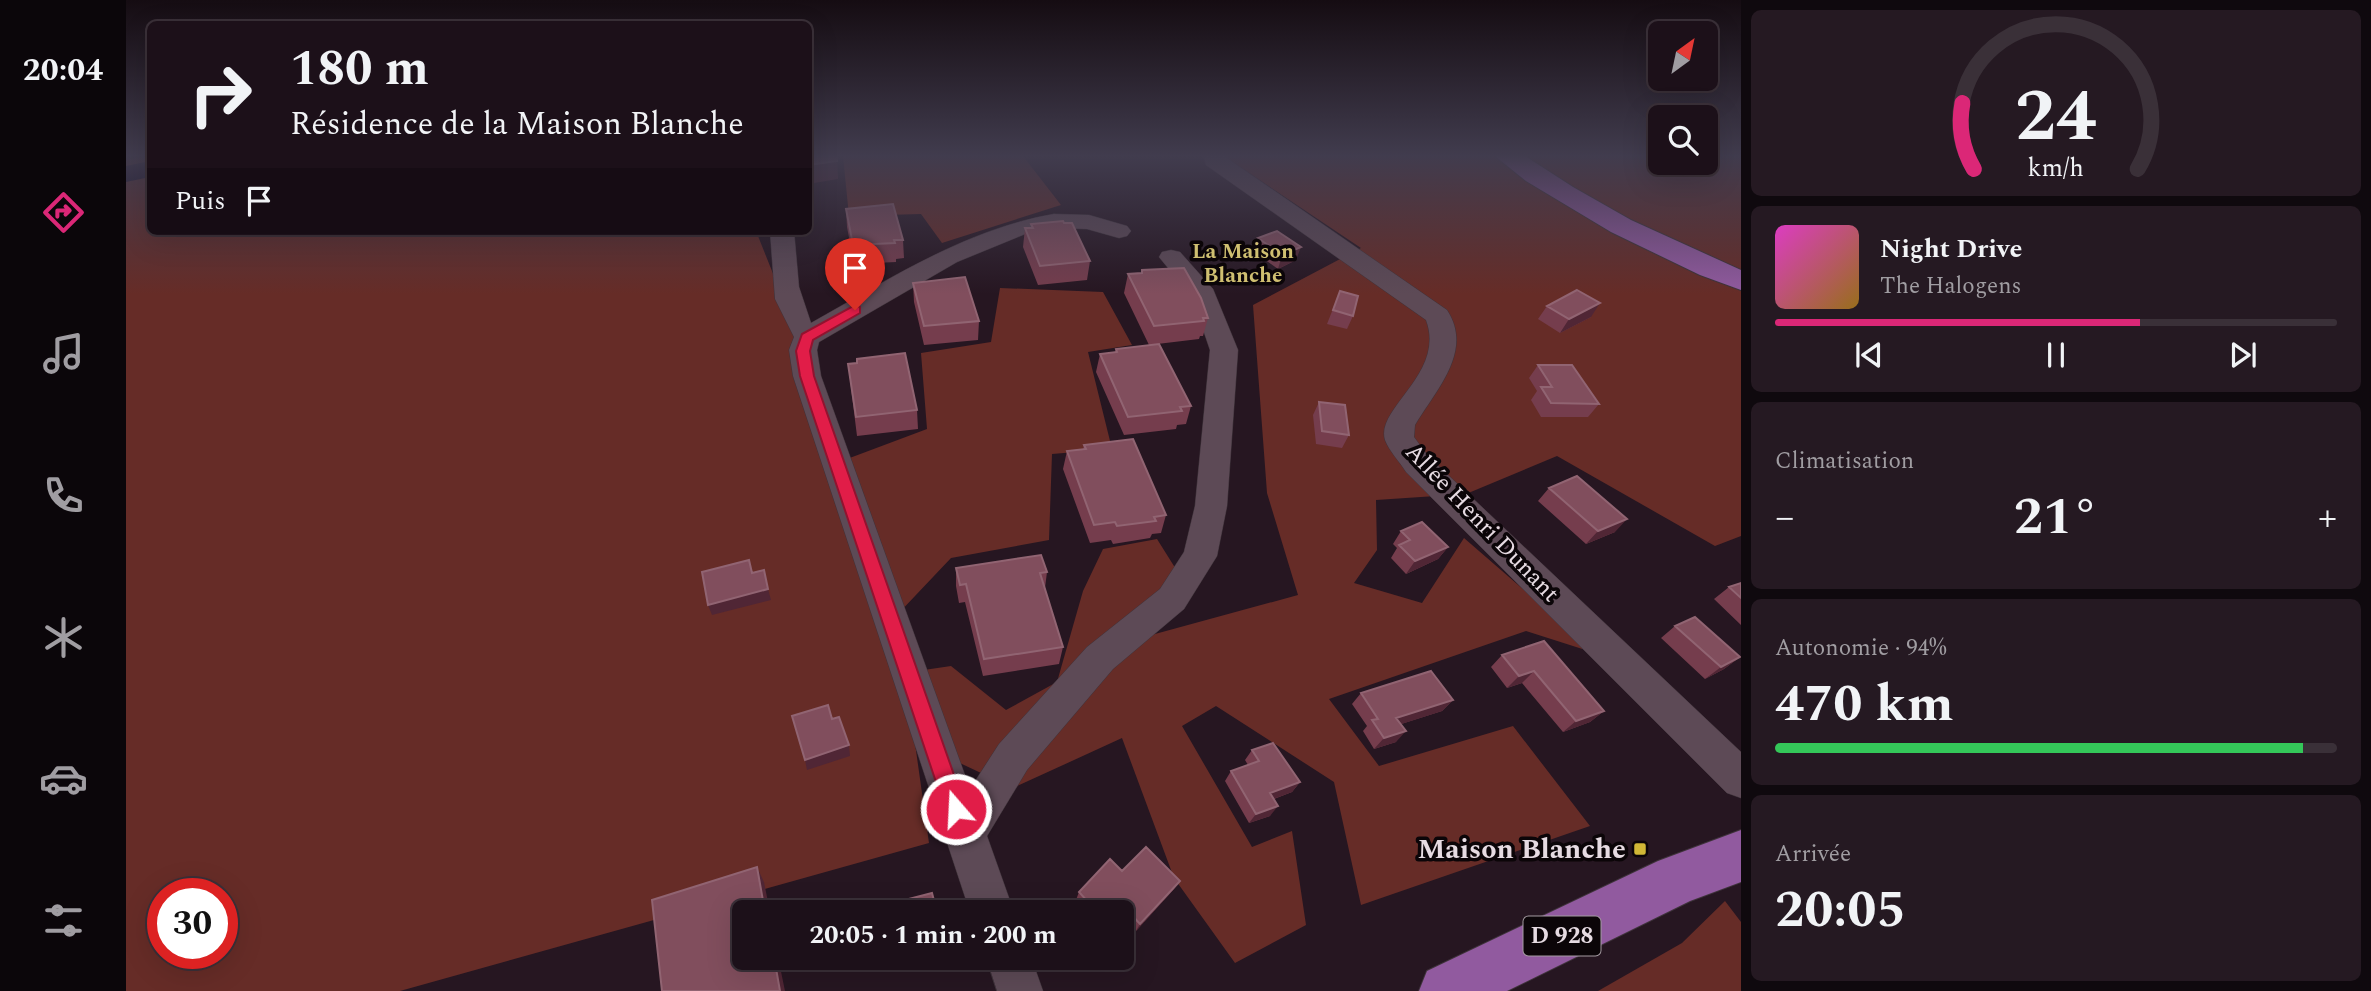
<!DOCTYPE html>
<html lang="fr">
<head>
<meta charset="utf-8">
<style>
	body { margin:0; font-family:Spectral,serif; background:#251922; color:#f1f3f6; height:100vh; display:flex; flex-direction:column; font-size:26px; white-space:nowrap }
	* { box-sizing:border-box; margin:0 }
	p { font-size:23px; color:#a09da2 }
	.icon { flex:none; width:38px; height:38px; fill:none; stroke:currentColor; stroke-width:2; stroke-linecap:round; stroke-linejoin:round }
	.map { position:relative; flex:1; overflow:hidden }
	.side { display:flex; flex-direction:column; gap:10px; padding:10px; background:#0f090e; width:630px }
	.side>* { flex:none }
	.banner { position:absolute; left:21px; top:21px; width:665px; height:214px; border-radius:10px; box-shadow:0 7px 28px #0002,0 0 0 2px #3a3038; background:#1c1019; color:#f1f3f6; overflow:hidden }
	.needle { width:46px; rotate:33deg }
	.fabs { position:absolute; left:1522px; top:21px; display:grid; gap:14px }
	.fabs a { display:grid; place-items:center; width:70px; height:70px; border-radius:10px; background:#1c1019; box-shadow:0 7px 28px #0002,0 0 0 2px #3a3038; font-size:35px }
	.speed { position:absolute; left:21px; top:878px; display:flex; gap:14px; font-size:35px; font-weight:700; text-align:center }
	.speed>* { display:grid; place-content:center; width:91px; height:91px; border-radius:50%; background:#1c1019; box-shadow:0 7px 28px #0002,0 0 0 2px #3a3038; line-height:1 }
	.speed .limit { border:10px solid #d22; background:#fff; color:#111 }
	.pin { position:absolute; display:grid; place-items:center; width:60px; height:60px; color:#fff; margin:-72px -30px; border-radius:50% 50% 50% 0; rotate:-45deg; box-shadow:0 0 7px #0007 }
	.pin .icon { rotate:45deg }
	.me { position:absolute; width:77px; margin:-38px; rotate:341deg; stroke-linejoin:round; filter:drop-shadow(0 0 5px #0008) }
	.turn { display:flex; align-items:center; gap:24px; height:147px; padding:0 28px; font-size:32px }
	.turn .icon { width:91px; height:91px; stroke-width:2.5 }
	.turn b { display:block; font-size:49px; line-height:60px }
	.then { display:flex; align-items:center; height:66px; padding:0 28px; background:#0003; gap:14px; font-size:26px }
	.big { font-size:52px; font-weight:700; line-height:1.1 }
	.side .widget { flex:1; display:flex; flex-direction:column; justify-content:center; gap:10px; min-width:0; padding:0 24px; border-radius:10px; background:#251922 }
	.side .dial { align-items:center; gap:0 }
	.dial svg { height:182px; overflow:visible; fill:none; stroke:#3a3038; stroke-width:7; stroke-linecap:round; text-anchor:middle }
	.dial text { fill:#f1f3f6; stroke:none }
	.song { display:flex; align-items:center; gap:21px }
	.cover { width:84px; height:84px; border-radius:10px; background:linear-gradient(135deg,hsl(310 70% 55%),hsl(40 70% 35%)) }
	.played { height:7px; border-radius:4px; background:linear-gradient(90deg,#db2777 65%,#3a3038 65%) }
	.keys { display:flex; justify-content:space-around; direction:ltr }
	.heat { display:flex; justify-content:space-between; align-items:center; font-size:38px; direction:ltr }
	.charge { height:10px; border-radius:5px; background:linear-gradient(90deg,#34c759 94%,#3a3038 0) }
	.trip { position:absolute; left:606px; top:900px; width:402px; height:70px; border-radius:10px; background:#1c1019; box-shadow:0 7px 28px #0002,0 0 0 2px #3a3038; font-weight:700; line-height:70px; text-align:center }
	main { display:flex; flex:1; min-height:0 }
	.tabs { display:flex; flex-direction:column; width:126px; justify-content:space-around; align-items:center; background:#0b060a; color:#a09da2 }
	.tabs .icon { width:49px; height:49px }
	.tabs .active { color:#db2777 }
	.tabs b { font-size:32px; color:#f1f3f6 }
	.map>svg:first-child { display:block }
	.forest { fill:#662c27; fill-rule:evenodd }
	.lines { fill:none; stroke-linecap:round; stroke-linejoin:round }
	.river { fill:#090022; fill-rule:evenodd }
	.minor-casing { stroke:#3e333a; stroke-width:1 }
	.major-casing { stroke:#3e333a; stroke-width:2 }
	.minor { fill:#5d4a56; fill-rule:evenodd }
	.major { fill:#915a9f; fill-rule:evenodd }
	.wall { fill:#753d4d }
	.shaded-wall { fill:#502635 }
	.building { fill:#814e5d; stroke:#916472; stroke-width:2 }
	.route { fill:#e11d48; stroke:#92132f; stroke-width:2 }
	.poi-dot { fill:#d0b736; stroke:#0b0508; stroke-width:2.5 }
	.labels { text-anchor:middle; dominant-baseline:central; stroke-width:7; stroke-linejoin:round; paint-order:stroke }
	.far-neighbourhood-label { font-size:21px; font-weight:bold; fill:#cfbf71; stroke:#0b0508 }
	.shield { fill:#0b0508; stroke:#a49ba1; stroke-width:2 }
	.shield-label { font-size:23px; font-weight:bold; fill:#e6dbe2 }
	.street-label { font-size:24px; fill:#e6dbe2; stroke:#0b0508 }
	.near-poi-label { font-size:28px; font-weight:bold; fill:#e6dbe2; stroke:#0b0508; text-anchor:end }
</style>
</head>
<body>
<main>
<nav class="tabs">
<b>20:04</b>
<svg class="icon active" aria-label="directions" viewBox="0 0 24 24"><path d="M12 3l9 9-9 9-9-9zM9 14v-3h6M13 9l2 2-2 2"/></svg>
<svg class="icon" aria-label="music" viewBox="0 0 24 24"><path d="M9 18V5l10-2v13"/><circle cx="6" cy="18" r="3"/><circle cx="16" cy="16" r="3"/></svg>
<svg class="icon" aria-label="phone" viewBox="0 0 24 24"><path d="M5 4h4l2 5-3 2q2 4 5 5l2-3 5 2v4C11 20 4 13 5 4z"/></svg>
<svg class="icon" aria-label="climate" viewBox="0 0 24 24"><path d="M12 3v18M4 7l16 10M4 17L20 7"/></svg>
<svg class="icon" aria-label="car" viewBox="0 0 24 24"><path d="M5 17H2v-5l4-1 3-4h7l3 4 3 1v5h-3M9 17h6M6 11h13"/><circle cx="7" cy="17" r="2"/><circle cx="17" cy="17" r="2"/></svg>
<svg class="icon" aria-label="filters" viewBox="0 0 24 24"><path d="M4 7h16M4 17h16"/><circle cx="9" cy="7" r="2"/><circle cx="15" cy="17" r="2"/></svg>
</nav>
<div class="map">
<svg width="1615" height="991" viewBox="0 0 1615 991">
	<rect width="100%" height="100%" fill="#261621"/>
	<path class="forest" d="M24 156V231H630L721 459 801 429 795 353 865 342 874 288 977 292 1006 345 962 352 986 449 926 454 923 540 825 558 771 615 803 843 274 991H0V160ZM37 894H96V954H37Z
		M717 156H897L935 205 816 243 795 214 723 216Z
		M1098 156H1535V163H1580V156H1615V536L1589 546 1431 456 1340 494 1250 500 1251 550 1228 583 1296 603 1338 538 1472 654 1400 631 1203 699 1253 766 1387 726 1464 826 1235 905 1208 782 1090 706 1056 726 1126 847 1166 831 1180 925 1109 963 1048 878 996 738 887 788 821 757 791 671 825 666 880 710 931 682 957 591 977 549 1031 539 1053 574 1018 637 1172 595 1141 493 1127 305 1235 248Z
		M1599 901 1615 922V991H1472L1556 943Z"/>
	<g class="lines">
		<path class="river" d="M24 161V177L0 182V166Z"/>
		<defs>
			<path id="minor" d="M1078 156H1098L1321 310C1348 351 1310 390 1289 425L1288 437 1302 456 1615 752V798L1601 793 1280 472C1274 462 1263 451 1259 440 1249 408 1320 374 1300 320L1080 165Z
				M928 214 963 215 1001 226 1005 231 1001 236 993 238 961 229 928 228 904 232 831 262 693 342 691 350 695 376 844 789 873 744 961 647 1034 589 1058 552 1069 506 1084 350 1066 297 1033 257 1036 252 1045 250 1054 252 1087 289 1112 350 1101 506 1091 556 1058 609 987 669 901 770 861 836 888 912H844L667 376 663 350 668 337 649 299 644 231H668L673 287 685 323C762 280 840 229 928 214Z
				M860 957H905L917 991H871Z"/>
			<path id="major" d="M1369 156H1399L1447 187 1505 220 1615 270V290L1574 275 1485 232 1400 181Z
				M1615 830V882L1564 901 1381 991H1293L1301 971 1532 861Z"/>
		</defs>
		<use href="#minor" class="minor-casing"/>
		<use href="#major" class="major-casing"/>
		<use href="#minor" class="minor"/>
		<use href="#major" class="major"/>
	</g>
	<path class="wall" d="M720 209 777 240 778 258 770 259V262L728 264 721 227Z
		M905 224 964 261 961 280 912 285 897 247 899 228H905Z
		M1132 238 1170 260 1152 269 1127 251Z
		M1002 274 1082 318 1077 336H1074L1073 339 1023 345 998 293Z
		M787 283 853 321 852 340 798 345 788 302Z
		M1214 291 1227 316 1221 329 1201 324Z
		M1421 306 1465 317 1434 333 1412 319Z
		M990 349 1065 406 1060 424 1051 425 1050 429 998 435 970 372 974 354 989 352Z
		M722 364 791 410 792 429 731 436Z
		M1412 365 1473 404 1462 417H1415L1405 400 1411 391 1403 378Z
		M1193 402 1223 435 1216 448 1190 444 1187 415Z
		M958 445 1040 515 1035 533 1026 534 1024 538 987 544 985 540 964 543 937 469 941 451 957 449Z
		M1423 488 1489 532 1460 544 1412 501Z
		M1275 531 1322 547 1312 559 1280 574 1265 558 1271 548 1267 544Z
		M830 568 921 572 919 588 937 647 933 664 857 676 839 602 833 603 830 586Z
		M1615 583V625L1588 599 1603 587Z
		M1549 626 1614 657 1598 669 1579 679 1535 638Z
		M1418 641 1478 711 1464 722 1437 732 1396 683 1381 688 1365 667 1376 655Z
		M1235 693 1327 700 1316 711 1275 724 1270 742 1248 749 1237 731 1241 726 1226 704Z
		M1126 750 1174 782 1166 792 1148 799 1144 816 1123 823 1099 781 1105 771 1122 765 1119 760Z
		M996 871 1054 881 1048 889 1010 931 996 917V912H991L989 909 986 912H961L950 900 953 892Z"/>
	<path class="shaded-wall" d="M711 161 712 179 682 184V165Z
		M1175 247 1170 260 1152 269 1156 255Z
		M1474 303 1465 317 1434 333 1443 319Z
		M1501 519 1489 532 1460 544 1472 531Z
		M1322 547 1312 559 1280 574 1289 561Z
		M642 589 645 600 586 615 582 605Z
		M1614 657 1598 669 1579 679 1595 667Z
		M1408 671 1396 683 1381 688 1393 676Z
		M1327 700 1316 711 1260 729 1270 718Z
		M1478 711 1464 722 1437 732 1450 721Z
		M1280 731 1270 742 1248 749 1258 738Z
		M723 745 724 756 681 770 679 760Z
		M1174 782 1166 792 1137 803 1144 793Z
		M1152 806 1144 816 1123 823 1130 814Z
		M631 867 638 882 644 912H639Z
		M1054 881 1048 889 1010 931 1014 924Z
		M993 901 986 912H982Z
		M648 957H652L659 991H654Z"/>
	<path class="building" d="M682 156H710L711 161 682 165Z
		M767 204 777 240H768L769 243 727 245 720 209Z
		M937 221 938 223H946L964 261 914 266 899 228H907L905 224Z
		M1151 231 1175 247 1156 255 1132 238Z
		M1058 268 1075 298 1082 318H1077L1078 321 1028 326 1002 274 1016 273V270Z
		M839 277 853 321 798 326 787 283Z
		M1451 290 1474 303 1443 319 1421 306Z
		M1214 291 1232 296 1227 316 1207 310Z
		M1033 344 1065 406 1054 407 1056 411 1002 417 974 354 991 352 990 349Z
		M779 353 791 410 730 417 722 364 731 363V359Z
		M1412 365H1446L1473 404 1425 403 1415 387H1426Z
		M1193 402 1219 405 1223 435 1196 431Z
		M1007 439 1040 515 1028 517 1030 521 991 526 989 522 968 525 941 451 960 449 958 445Z
		M1451 476 1501 519 1472 531 1423 488Z
		M1296 522 1322 547 1289 561 1273 545 1284 540 1275 531Z
		M915 555 921 572 914 573 937 647 858 659 840 584 834 585 830 568Z
		M623 560 626 573 638 570 642 589 582 605 576 572Z
		M1615 583V598L1603 587Z
		M1569 617 1614 657 1595 667 1549 626Z
		M1418 641 1478 711 1450 721 1408 671 1393 676 1376 655Z
		M1305 671 1327 700 1270 718 1280 731 1258 738 1246 720 1252 719 1235 693Z
		M702 705 706 719 713 717 723 745 679 760 666 716Z
		M1147 743 1174 782 1144 793 1152 806 1130 814 1105 771 1133 761 1126 750Z
		M1020 847 1054 881 1014 924 993 901 982 912H971L953 892 984 859 996 871Z
		M631 867 639 912H618V957H648L654 991H536L526 900Z
		M806 893 811 912H740V910Z"/>
	<linearGradient id="sky" x2="0" y2="1"><stop stop-color="#150c12"/><stop offset="0.53" stop-color="#413c4e"/><stop offset="1" stop-color="#413c4e" stop-opacity="0"/></linearGradient>
	<rect width="1615" height="294" fill="url(#sky)"/>
	<path class="route" d="M729 305 734 307V313L687 340 684 351 688 376 840 809 837 816 830 819 822 816 819 809 674 376 670 351 676 334Z"/>
	<rect class="poi-dot" x="1507" y="842" width="14" height="14" rx="3.5"/>
	<g class="labels">
		<g class="far-neighbourhood-label">
			<text x="1117" y="252">La Maison<tspan x="1117" dy="24">Blanche</tspan></text>
		</g>
		<rect class="shield" x="1397.5" y="916.5" width="77" height="39" rx="5"/>
		<g class="shield-label">
			<text x="1436" y="936">D 928</text>
		</g>
		<g class="street-label">
			<text transform="translate(1356 523) rotate(46)">Allée Henri Dunant</text>
		</g>
		<g class="near-poi-label">
			<text x="1500" y="849">Maison Blanche</text>
		</g>
	</g>
</svg>
<div class="fabs">
<a><svg class="needle" viewBox="-14 -14 28 28"><path d="M0-13l5 13h-10z" fill="#e53935"/><path d="M0 13l5-13h-10z" fill="#a09da2"/></svg></a>
<a><svg class="icon" aria-label="search" viewBox="0 0 24 24"><circle cx="10" cy="10" r="6"/><path d="M15 15l6 6"/></svg></a>
</div>
<div class="speed"><div class="limit">30</div></div>
<div class="pin" style="left:729px;top:310px;background:#d93025"><svg class="icon" aria-label="arrive" viewBox="0 0 24 24"><path d="M6 21V4h12l-3 4 3 4H6"/></svg></div>
<svg class="me" style="left:830px;top:809px" viewBox="-20 -20 40 40"><circle r="17" fill="#e11d48" stroke="#fff" stroke-width="3"/><path d="M0-11L8 9 0 5-8 9z" fill="#fff"/></svg>
<div class="trip">20:05 · 1 min · 200 m</div>
<div class="banner">
<div class="turn"><svg class="icon" aria-label="right" viewBox="0 0 24 24"><path d="M7 20v-9h11M14 6l5 5-5 5"/></svg><div><b>180 m</b>Résidence de la Maison Blanche</div></div>
<div class="then">Puis<svg class="icon" aria-label="arrive" viewBox="0 0 24 24"><path d="M6 21V4h12l-3 4 3 4H6"/></svg></div>
</div>
</div>
<section class="side">
<div class="widget dial"><svg viewBox="0 0 100 80">
<path d="M14 69A42 42 0 1 1 86 69"/>
<path d="M14 69A42 42 0 0 1 9 40" stroke="#db2777"/>
<text x="50" y="56" font-size="32" font-weight="700">24</text>
<text x="50" y="72" font-size="11">km/h</text>
</svg></div>
<div class="widget">
<div class="song"><i class="cover"></i><div><b>Night Drive</b><p>The Halogens</p></div></div>
<div class="played"></div>
<div class="keys"><svg class="icon" aria-label="previous" viewBox="0 0 24 24"><path d="M18 5L8 12l10 7zM5 5v14"/></svg><svg class="icon" aria-label="pause" viewBox="0 0 24 24"><path d="M8 5v14M16 5v14"/></svg><svg class="icon" aria-label="next" viewBox="0 0 24 24"><path d="M6 5l10 7-10 7zM19 5v14"/></svg></div>
</div>
<div class="widget"><p>Climatisation</p>
<div class="heat"><a>−</a><b class="big">21°</b><a>+</a></div>
</div>
<div class="widget"><p>Autonomie · 94%</p><b class="big">470 km</b><div class="charge"></div></div>
<div class="widget"><p>Arrivée</p><b class="big">20:05</b></div>
</section>
</main>
</body>
</html>
